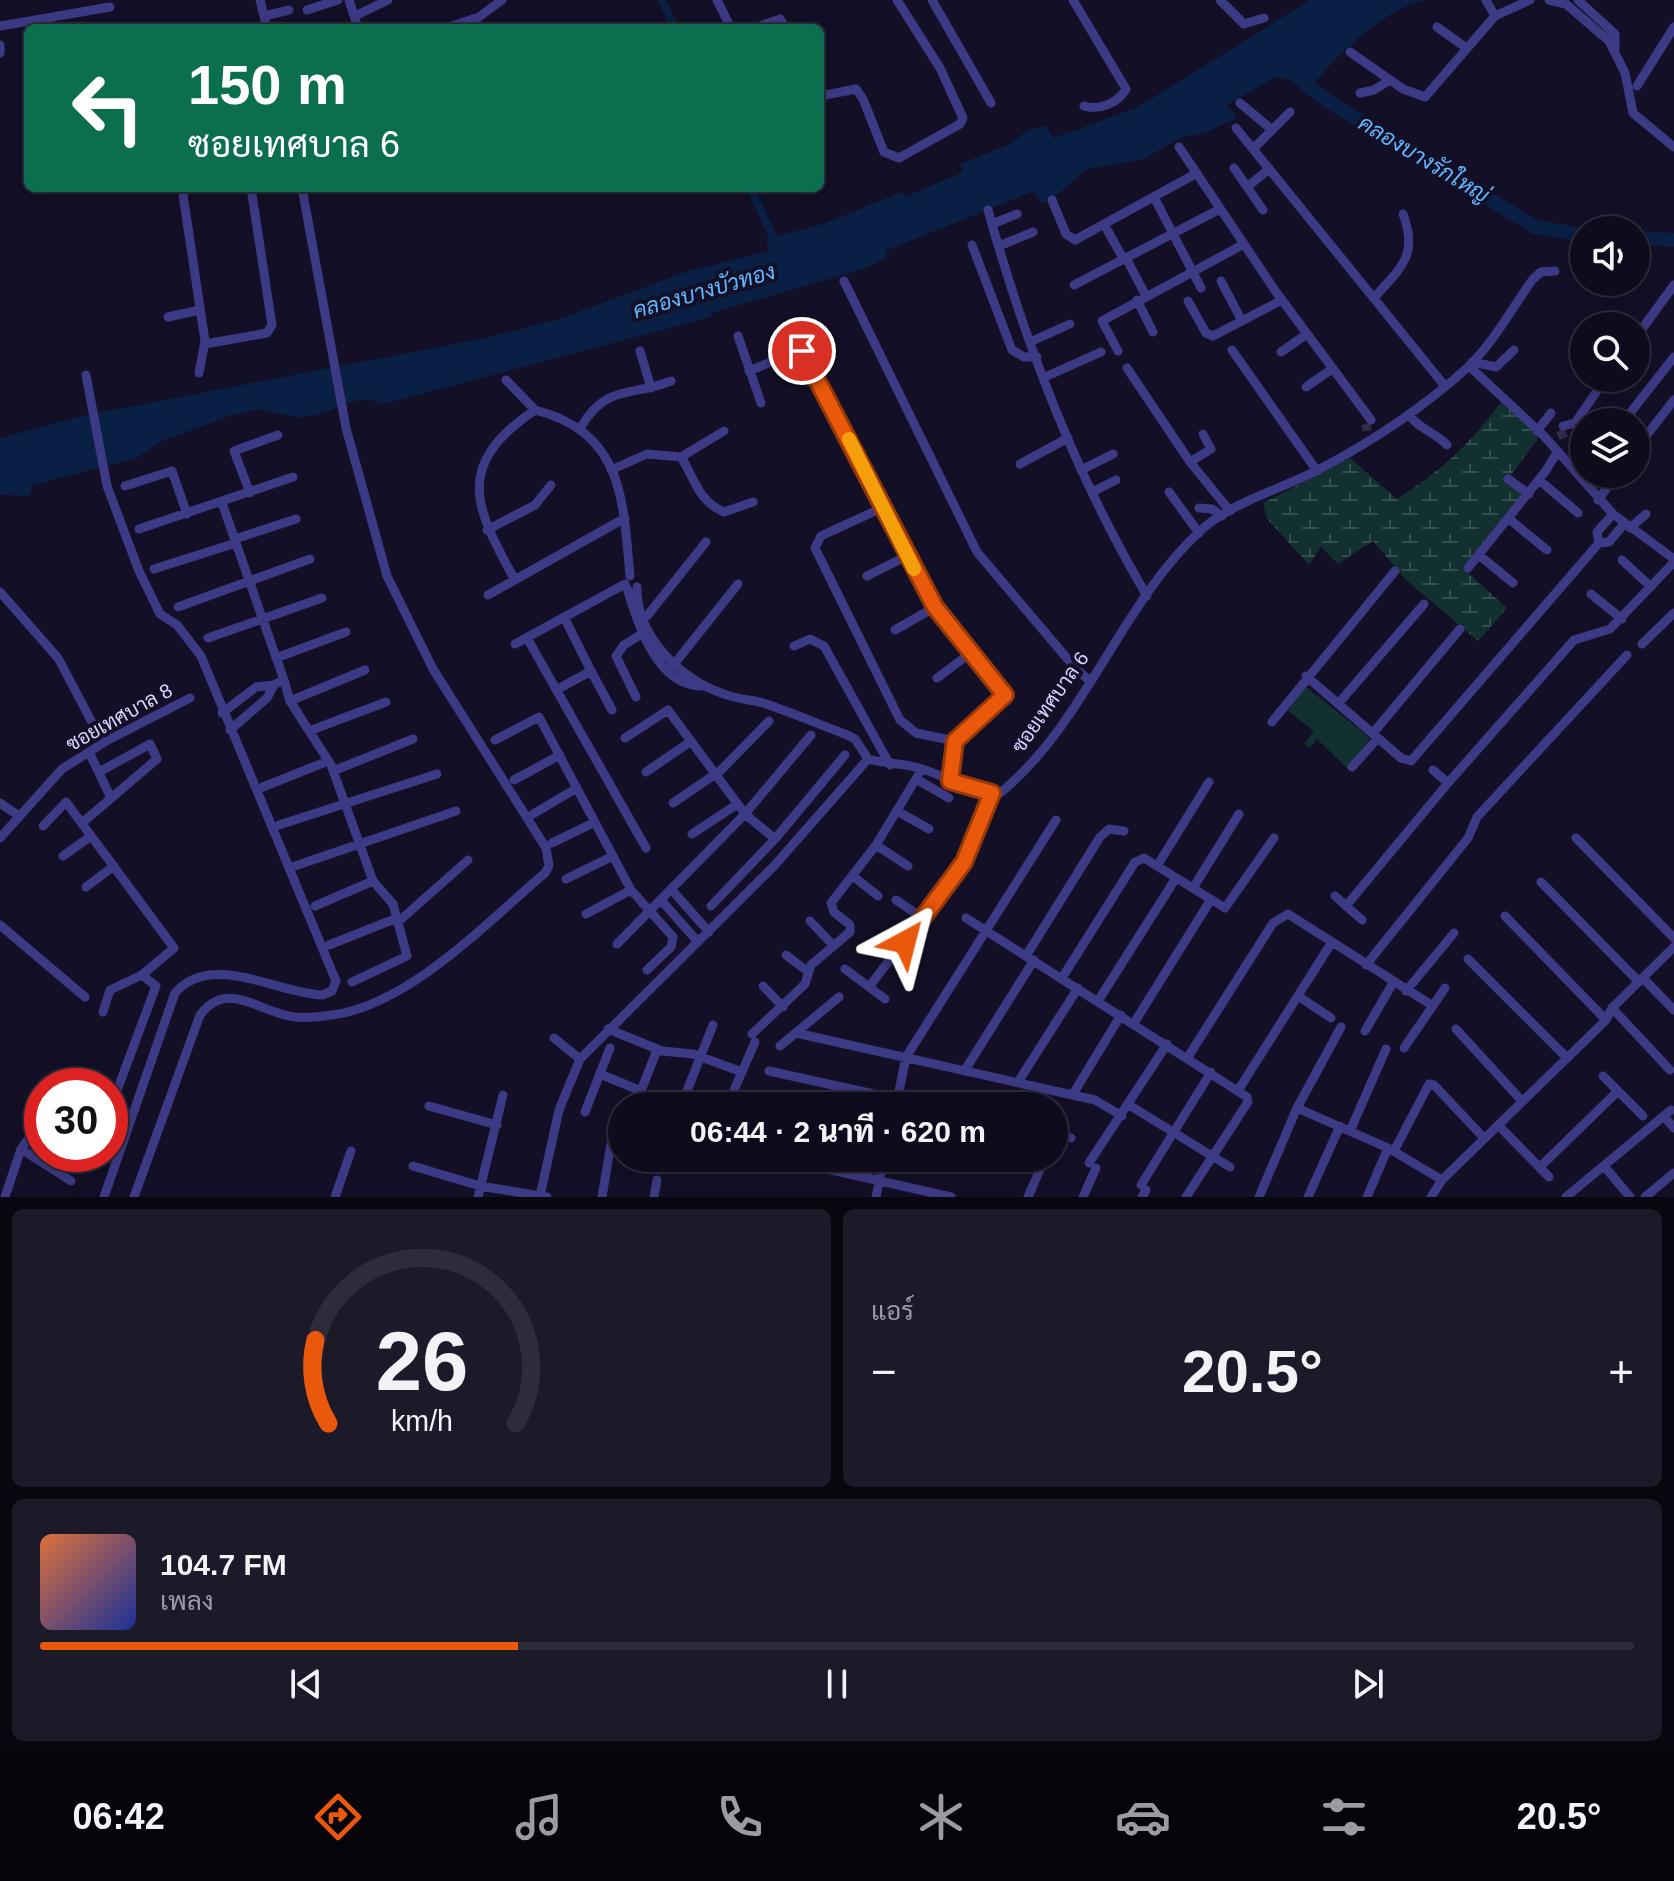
<!DOCTYPE html>
<html lang="th">
<head>
<meta charset="utf-8">
<style>
	body { margin:0; font-family:Arial,Sarabun,sans-serif; background:#1c1929; color:#f1f3f6; height:100vh; display:flex; flex-direction:column; font-size:30px; white-space:nowrap }
	* { box-sizing:border-box; margin:0 }
	p { font-size:26px; color:#9b9ba3 }
	.icon { flex:none; width:44px; height:44px; fill:none; stroke:currentColor; stroke-width:2; stroke-linecap:round; stroke-linejoin:round }
	.map { position:relative; height:1197px; overflow:hidden }
	.panel { display:flex; flex-direction:column; gap:12px; padding:12px; background:#08060f; flex:1 }
	.panel>* { flex:none }
	.top-card { position:absolute; left:24px; top:24px; width:800px; height:168px; border-radius:12px; box-shadow:0 4px 20px #0003,0 0 0 2px #2e2b3b; background:#0b6e4f; color:#fff; overflow:hidden }
	.controls { position:absolute; left:1570px; top:216px; display:grid; gap:16px }
	.controls a { display:grid; place-items:center; width:80px; height:80px; border-radius:50%; background:#0e0b1c; box-shadow:0 4px 20px #0003,0 0 0 2px #2e2b3b; font-size:40px }
	.speed { position:absolute; left:24px; top:1068px; display:flex; gap:16px; font-size:40px; font-weight:700; text-align:center }
	.speed>* { display:grid; place-content:center; width:104px; height:104px; border-radius:50%; background:#0e0b1c; box-shadow:0 4px 20px #0003,0 0 0 2px #2e2b3b; line-height:1 }
	.speed .limit { border:12px solid #d22; background:#fff; color:#111 }
	.pin { position:absolute; display:grid; place-items:center; width:68px; height:68px; color:#fff; margin:-34px; border:4px solid #fff; border-radius:50%; box-shadow:0 2px 8px #0007 }
	.me { position:absolute; width:88px; margin:-44px; rotate:38deg; stroke-linejoin:round; filter:drop-shadow(0 0 6px #0008) }
	.turn { display:flex; align-items:center; gap:28px; height:168px; padding:0 32px; font-size:36px }
	.turn .icon { width:104px; height:104px; stroke-width:2.5 }
	.turn b { display:block; font-size:56px; line-height:68px }
	.big { font-size:60px; font-weight:800; line-height:1.1 }
	.panel .widget { flex:1; display:flex; flex-direction:column; justify-content:center; gap:12px; min-width:0; padding:0 28px; border-radius:12px; background:#1c1929 }
	.panel .dial { align-items:center; gap:0 }
	.dial svg { height:208px; overflow:visible; fill:none; stroke:#2e2b3b; stroke-width:7; stroke-linecap:round; text-anchor:middle }
	.dial text { fill:#f1f3f6; stroke:none }
	.song { display:flex; align-items:center; gap:24px }
	.cover { width:96px; height:96px; border-radius:12px; background:linear-gradient(135deg,hsl(20 70% 55%),hsl(230 70% 35%)) }
	.played { height:8px; border-radius:4px; background:linear-gradient(90deg,#ea580c 30%,#2e2b3b 30%) }
	.keys { display:flex; justify-content:space-around; direction:ltr }
	.heat { display:flex; justify-content:space-between; align-items:center; font-size:44px; direction:ltr }
	.panel .tiles { flex:1; display:grid; gap:12px; grid-template-columns:1fr 1fr }
	.widget:last-child { grid-column:span 2 }
	.trip { position:absolute; left:608px; top:1092px; width:460px; height:80px; border-radius:40px; background:#0e0b1c; box-shadow:0 4px 20px #0003,0 0 0 2px #2e2b3b; font-weight:800; line-height:80px; text-align:center }
	.menu { display:flex; height:128px; justify-content:space-around; align-items:center; background:#06040b; color:#9b9ba3 }
	.menu .icon { width:56px; height:56px }
	.menu .on { color:#ea580c }
	.menu b { font-size:36px; color:#f1f3f6 }
	.map>svg:first-child { display:block }
	.wetland { fill:url(#wetland-marsh) }
	.garden { fill:#12302f }
	.water { fill:#0a1f44 }
	.lines { fill:none; stroke-linecap:round; stroke-linejoin:round }
	.canal { stroke:#0a1f44; stroke-width:8 }
	.river { stroke:#0a1f44; stroke-width:14 }
	.minor-tunnel { stroke:#312d47; stroke-width:9; stroke-dasharray:9 4.5; stroke-linecap:butt }
	.minor { stroke:#3d3a85; stroke-width:9 }
	.route-casing { stroke:#983908; stroke-width:20 }
	.route { stroke:#ea580c; stroke-width:14 }
	.slow { stroke:#f59e0b; stroke-width:14 }
	.labels { text-anchor:middle; dominant-baseline:central; stroke-width:8; stroke-linejoin:round; paint-order:stroke }
	.street-label { font-size:20px; fill:#d9d4ff; stroke:#130f26 }
	.water-label { font-size:22px; font-style:italic; fill:#62b6ff; stroke:#130f26 }
</style>
</head>
<body>
<div class="map">
<svg width="1674" height="1197" viewBox="0 0 1674 1197">
	<defs>
		<pattern id="wetland-marsh" width="20" height="14" patternUnits="userSpaceOnUse" patternTransform="scale(2)"><rect width="20" height="14" fill="#12302f"/><path d="M1 5h8M5 5V1M11 12h8M15 12V8" fill="none" stroke="#344d4e"/></pattern>
	</defs>
	<rect width="100%" height="100%" fill="#130f26"/>
	<path class="wetland" d="M1501 402 1539 437 1506 482 1522 494 1463 568 1507 608 1478 641 1404 578 1373 541 1338 564 1321 547 1309 565 1267 519 1263 503 1350 458 1397 499C1442 470 1469 445 1501 402Z"/>
	<path class="garden" d="M1305 686 1370 738 1347 768 1317 739 1310 748 1304 744 1314 731 1288 711Z"/>
	<path class="water" d="M1310 0H1425C1383 9 1332 59 1306 94L1291 80 1276 77 1227 105 1237 118 1205 133 1182 137 1144 159 1087 169 1056 196 1042 204 1034 191 885 251 887 258 863 269 712 313 711 317 391 402 376 405 374 400C349 396 326 418 299 417 288 417 281 412 268 413L263 409 232 415 160 442 135 459 33 485 29 496 0 495V438L82 416 485 338 559 319 688 271 769 251 766 239 823 224 902 192 905 197 963 172 960 164 1008 145 1028 130 1046 126 1054 138 1138 107Z"/>
	<g class="lines">
		<path class="canal" d="M662 0 675 28
			M750 188 777 245"/>
		<path class="river" d="M1300 74 1311 89 1334 105 1535 227 1584 235
			M1636 238 1674 240"/>
		<path class="minor-tunnel" d="M1366 424 1367 431
			M1558 436 1567 432"/>
		<path class="minor" d="M260 0 267 28
			M349 0 358 28
			M717 0 731 28
			M932 0 991 103
			M1073 0 1126 89C1118 103 1099 111 1084 106
			M1220 0 1244 24 1264 18
			M1486 0 1495 16
			M1549 0 1566 4 1609 41 1625 73 1633 113 1674 147
			M1578 0 1615 34V48
			M307 10 338 0
			M264 16 289 10
			M355 16 388 0
			M0 26 110 7
			M1437 27 1465 47
			M446 28 479 17 502 0
			M754 28 780 19 786 28
			M0 45V53
			M1350 52 1403 89 1425 97 1495 16 1530 0
			M1637 86 1674 27
			M1360 93 1374 90 1390 80
			M820 96 856 89 863 99 884 152 899 158 960 124 963 118 940 68 897 0
			M1240 103 1272 130
			M1236 128 1444 385
			M1179 147 1276 292 1371 420
			M1253 149 1290 112
			M1234 168 1263 210
			M1247 187 1269 169
			M182 188 205 341 199 373
			M1155 199 1201 288
			M1052 200 1066 234 1075 240 1197 173
			M988 210C1025 343 1076 476 1147 596
			M992 224 1017 214
			M1105 226 1124 260
			M972 245 1012 350 1024 357H1037
			M999 246 1033 232
			M1126 258 1146 296
			M844 281 977 552 1076 669 1089 680
			M1221 281 1242 321
			M1074 285 1220 209
			M1374 298C1400 268 1419 256 1403 214
			M1137 300 1153 332
			M1188 301 1206 333 1213 336 1282 300
			M168 317 200 310
			M738 336 761 403
			M1636 337 1674 285
			M1030 342 1070 324
			M205 344 267 333 272 325 251 188
			M1232 350 1317 471
			M640 351 651 388
			M1118 351 1102 321 1244 244
			M1281 352 1307 334
			M1472 362 1496 367 1514 350
			M1469 366 1544 436 1613 514 1674 559
			M1127 368 1190 462 1230 511
			M749 371 800 350 804 353 935 607 1004 690 1003 699 955 741 950 781
			M86 375 107 486 139 571 160 614 177 625 201 656 336 981 332 991 322 995C276 993 211 951 175 993L104 1197
			M1045 377 1101 352
			M506 380 535 410
			M1306 387 1332 369
			M1409 415C1420 430 1435 432 1447 445
			M1623 422 1674 357
			M1575 423 1606 378
			M1563 426 1575 423 1584 430
			M581 427C606 384 631 397 671 381
			M1537 431 1551 413
			M1636 449 1674 400
			M681 457 724 431
			M1190 462 1211 449 1203 434
			M1020 464 1068 438
			M611 470 647 454 681 457C695 479 698 501 724 512L753 502
			M1081 470 1113 454
			M1508 479 1529 494
			M1539 480 1578 513
			M125 486 172 471 187 514
			M1092 492 1116 480
			M1169 492 1199 533
			M250 493 234 451 278 435
			M1598 500 1617 474
			M222 503 284 680 273 685
			M884 507 821 536 815 548 900 720 916 733 955 741
			M1199 508 1212 509 1222 516
			M1509 519 1547 550
			M1630 528 1646 514
			M139 529 293 477
			M487 530 535 505 551 485
			M235 539 296 519
			M1599 543 1597 532 1613 514
			M1599 543 1609 542 1624 524
			M1479 555 1513 583
			M1622 560 1651 587
			M1468 568 1545 472 1558 451
			M154 569 236 543
			M867 576 907 556
			M515 580C474 506 454 465 535 410 623 432 623 499 630 576
			M637 587C636 637 682 681 727 695 739 699 751 700 763 703 791 712 818 724 845 734L855 739 868 759
			M627 588C638 624 657 688 704 686
			M0 592 58 658 103 743
			M1591 594 1622 619
			M488 595 625 518
			M178 607 310 559
			M639 619 647 616 706 542
			M895 630 935 607
			M208 638 322 598
			M527 638 646 848
			M515 644 625 584
			M1642 644 1674 613
			M794 646 810 639 824 646 890 765
			M276 658 346 632
			M671 668 738 584
			M591 671 612 710
			M1306 676 1401 758 1411 761 1599 543
			M937 678 972 652
			M284 680 290 701 331 765 373 881 393 904 407 956 352 982
			M558 689 591 671 564 617
			M636 697 616 656 624 645 645 632
			M290 701 365 670
			M1338 704 1424 604
			M222 713 256 687 274 685 267 698 230 730
			M1272 722 1395 571
			M309 731 386 702
			M1373 733 1460 629
			M625 738 668 710 745 814 811 735
			M495 740 539 717 631 890 673 937 671 947 647 970
			M89 752 111 798
			M868 759C885 764 903 763 919 768 945 775 972 795 1000 793 1085 724 1119 607 1199 532 1231 502 1279 490 1318 470 1371 442 1423 408 1468 367 1493 343 1513 307 1533 279L1541 272 1555 271
			M1352 767 1378 738
			M1433 770 1448 783
			M333 771 413 739
			M646 772 690 742
			M916 779 949 798
			M514 780 560 755
			M263 787 328 761
			M0 803 19 816
			M673 803 720 771 769 721
			M897 811 929 829
			M533 814 577 788
			M82 823 157 759 150 744 99 772
			M279 825 437 774
			M43 826 66 802 174 948 142 975
			M692 834 736 805
			M0 838 62 769 108 740 190 698
			M1576 838 1674 938
			M775 839 845 755
			M552 843 595 822
			M876 845 908 866
			M63 856 91 836
			M295 866 456 811
			M1157 866 1209 782
			M853 876 878 896
			M566 879 613 856
			M1541 882 1639 982
			M86 887 114 866
			M1193 888 1239 814
			M671 889 709 932
			M1335 896 1362 920
			M661 900 698 942
			M896 900 924 919
			M315 906 373 881
			M1346 906 1448 783 1574 640 1610 629 1674 562
			M586 914 631 890
			M1505 916 1606 1020
			M966 918 1247 1097 1248 1102 1186 1197
			M810 921 834 946
			M398 922 468 860
			M0 925 85 997
			M617 944 745 814 775 839 711 906
			M329 945 397 918
			M786 955 807 971
			M1026 956 1100 837 1109 829 1124 831
			M1468 959 1567 1058
			M1366 965 1468 838 1477 817 1627 655
			M845 969 885 999
			M1062 978 1135 862 1144 858 1225 908 1274 838
			M1643 978 1674 1010
			M763 986 783 1007
			M869 987 964 862 992 793
			M1406 991 1454 933
			M1298 996 1331 1018
			M1098 1001 1176 878
			M1612 1008 1670 1070
			M103 1012 110 990 142 975 156 986 115 1096
			M1134 1023 1210 901
			M608 1029 662 1051 693 1054 742 1072
			M1456 1029 1521 1100
			M1365 1031 1393 983
			M796 1033 1095 1100 1122 1116
			M752 1034 805 984 811 965 850 932V925L834 912 831 903 876 845 922 769
			M554 1038 580 1059
			M780 1046 839 997
			M1404 1048 1445 988
			M1188 1057 1273 923 1288 914 1433 1006
			M965 1070 1034 960
			M769 1071 928 1106
			M600 1074 641 1091
			M1603 1076 1643 1116
			M1018 1082 1078 988
			M1239 1089 1332 942
			M1073 1094 1121 1015
			M1129 1105 1230 1167
			M429 1106 497 1125
			M635 1106 657 1050
			M681 1106 713 1025
			M727 1106 755 1042
			M896 1106 906 1057 1056 820
			M1297 1108 1341 1027
			M585 1112 610 1048
			M1664 1116 1674 1128
			M1498 1125 1549 1177
			M1350 1131 1386 1049
			M1054 1134 1071 1138
			M21 1149 71 1181
			M1394 1151 1429 1084 1434 1085 1484 1138
			M778 1158 951 1197
			M972 1158 1008 1166
			M1089 1163 1167 1044
			M413 1166 480 1186 547 1197
			M1604 1166 1630 1197
			M1540 1167 1618 1091
			M1141 1185 1211 1072
			M540 1196 559 1110 580 1059 774 866 868 759
			M5 1197 21 1149 42 1119
			M134 1197 200 1015C228 978 259 1013 295 1017 307 1018 320 1017 332 1015 409 1005 486 923 545 873L549 866 546 848 433 669 387 576 346 428 302 188
			M335 1197 351 1151
			M478 1197 503 1095
			M602 1197 614 1126
			M654 1197 657 1180
			M876 1197 884 1158
			M1028 1197 1045 1158
			M1083 1197 1096 1168
			M1142 1197 1146 1190
			M1259 1197 1297 1108 1388 1148 1442 1180
			M1308 1197 1340 1126
			M1367 1197 1388 1148
			M1431 1197 1442 1180 1606 1020 1612 1008 1674 947
			M1566 1197 1671 1110
			M1645 1197 1674 1173"/>
	</g>
	<g class="lines">
		<defs>
			<path id="route" d="M802 351 935 607 1005 695 955 741 950 781 992 793 964 862 905 942"/>
		</defs>
		<use href="#route" class="route-casing"/>
		<use href="#route" class="route"/>
		<path class="slow" d="M849 439 914 569"/>
	</g>
	<g class="labels">
		<g class="street-label">
			<text transform="translate(1050 702) rotate(-55)">ซอยเทศบาล 6</text>
			<text transform="translate(119 717) rotate(-29)">ซอยเทศบาล 8</text>
		</g>
		<g class="water-label">
			<text transform="translate(1424 159) rotate(31)">คลองบางรักใหญ่</text>
			<text transform="translate(704 291) rotate(-16)">คลองบางบัวทอง</text>
		</g>
	</g>
</svg>
<div class="controls">
<a><svg class="icon" aria-label="sound" viewBox="0 0 24 24"><path d="M4 9h4l5-4v14l-5-4H4zM17 9q2 3 0 6"/></svg></a>
<a><svg class="icon" aria-label="search" viewBox="0 0 24 24"><circle cx="10" cy="10" r="6"/><path d="M15 15l6 6"/></svg></a>
<a><svg class="icon" aria-label="layers" viewBox="0 0 24 24"><path d="M12 4l9 5-9 5-9-5zM3 14l9 5 9-5"/></svg></a>
</div>
<div class="speed"><div class="limit">30</div></div>
<div class="pin" style="left:802px;top:351px;background:#d93025"><svg class="icon" aria-label="arrive" viewBox="0 0 24 24"><path d="M6 21V4h12l-3 4 3 4H6"/></svg></div>
<svg class="me" style="left:905px;top:942px" viewBox="-20 -20 40 40"><path d="M0-17L14 15 0 8-14 15z" fill="#ea580c" stroke="#fff" stroke-width="4"/></svg>
<div class="trip">06:44 · 2 นาที · 620 m</div>
<div class="top-card">
<div class="turn"><svg class="icon" aria-label="left" viewBox="0 0 24 24"><path d="M17 20v-9H6M10 6l-5 5 5 5"/></svg><div><b>150 m</b>ซอยเทศบาล 6</div></div>
</div>
</div>
<section class="panel">
<div class="tiles">
<div class="widget dial"><svg viewBox="0 0 100 80">
<path d="M14 69A42 42 0 1 1 86 69"/>
<path d="M14 69A42 42 0 0 1 9 37" stroke="#ea580c"/>
<text x="50" y="56" font-size="32" font-weight="700">26</text>
<text x="50" y="72" font-size="11">km/h</text>
</svg></div>
<div class="widget"><p>แอร์</p>
<div class="heat"><a>−</a><b class="big">20.5°</b><a>+</a></div>
</div>
<div class="widget">
<div class="song"><i class="cover"></i><div><b>104.7 FM</b><p>เพลง</p></div></div>
<div class="played"></div>
<div class="keys"><svg class="icon" aria-label="previous" viewBox="0 0 24 24"><path d="M18 5L8 12l10 7zM5 5v14"/></svg><svg class="icon" aria-label="pause" viewBox="0 0 24 24"><path d="M8 5v14M16 5v14"/></svg><svg class="icon" aria-label="next" viewBox="0 0 24 24"><path d="M6 5l10 7-10 7zM19 5v14"/></svg></div>
</div>
</div>
</section>
<nav class="menu">
<b>06:42</b>
<svg class="icon on" aria-label="directions" viewBox="0 0 24 24"><path d="M12 3l9 9-9 9-9-9zM9 14v-3h6M13 9l2 2-2 2"/></svg>
<svg class="icon" aria-label="music" viewBox="0 0 24 24"><path d="M9 18V5l10-2v13"/><circle cx="6" cy="18" r="3"/><circle cx="16" cy="16" r="3"/></svg>
<svg class="icon" aria-label="phone" viewBox="0 0 24 24"><path d="M5 4h4l2 5-3 2q2 4 5 5l2-3 5 2v4C11 20 4 13 5 4z"/></svg>
<svg class="icon" aria-label="climate" viewBox="0 0 24 24"><path d="M12 3v18M4 7l16 10M4 17L20 7"/></svg>
<svg class="icon" aria-label="car" viewBox="0 0 24 24"><path d="M5 17H2v-5l4-1 3-4h7l3 4 3 1v5h-3M9 17h6M6 11h13"/><circle cx="7" cy="17" r="2"/><circle cx="17" cy="17" r="2"/></svg>
<svg class="icon" aria-label="filters" viewBox="0 0 24 24"><path d="M4 7h16M4 17h16"/><circle cx="9" cy="7" r="2"/><circle cx="15" cy="17" r="2"/></svg>
<b>20.5°</b>
</nav>
</body>
</html>
